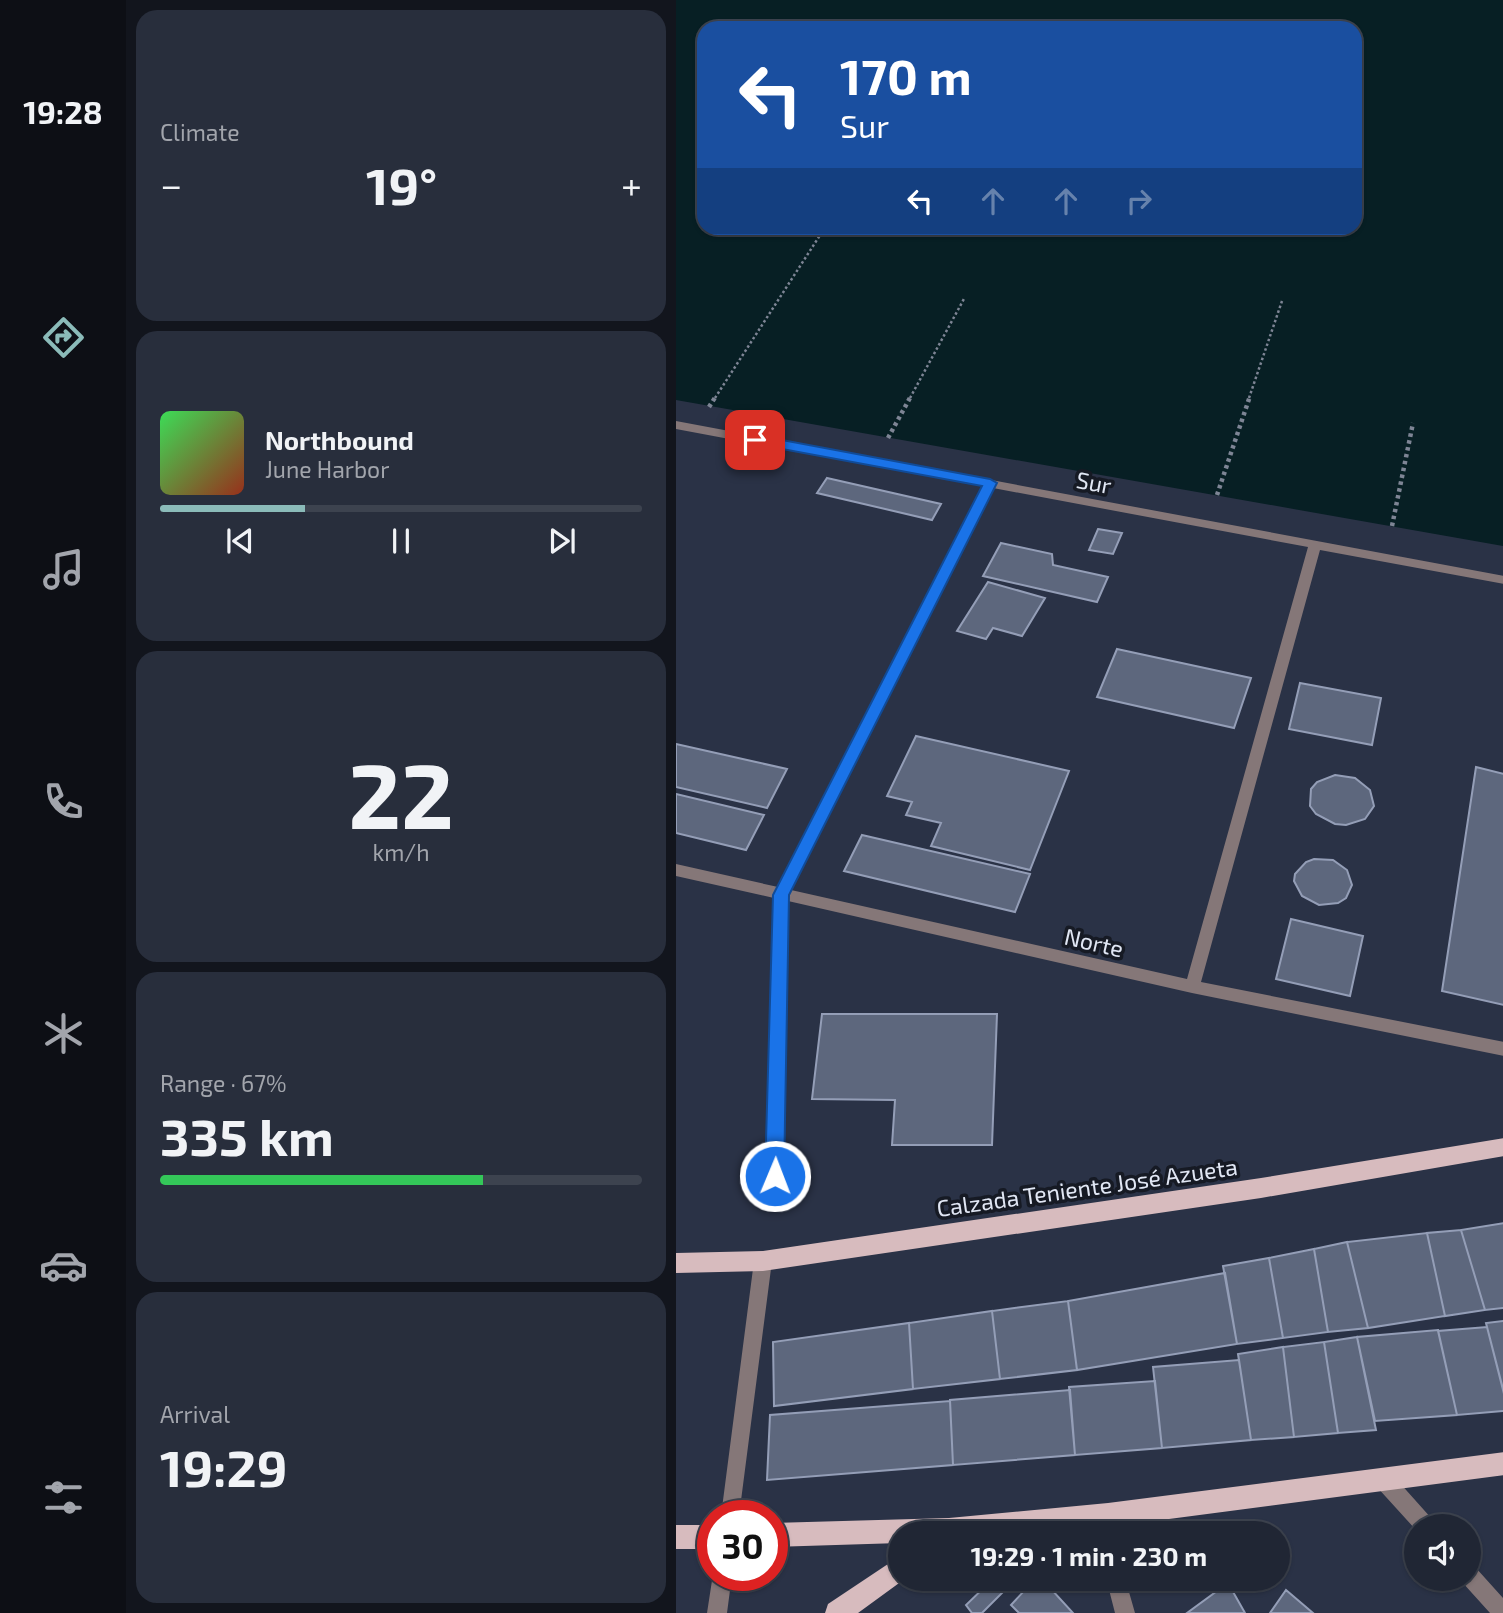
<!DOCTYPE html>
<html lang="en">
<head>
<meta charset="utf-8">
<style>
	body { margin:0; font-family:"Exo 2",sans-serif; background:#282e3c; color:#f1f3f6; height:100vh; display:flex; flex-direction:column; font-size:26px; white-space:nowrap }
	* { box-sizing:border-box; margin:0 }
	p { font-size:23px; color:#a2a5ac }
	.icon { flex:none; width:38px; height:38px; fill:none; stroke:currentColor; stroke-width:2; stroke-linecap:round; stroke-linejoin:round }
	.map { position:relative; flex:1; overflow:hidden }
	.side { display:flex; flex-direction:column; gap:10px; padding:10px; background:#12151d; width:550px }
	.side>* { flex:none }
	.banner { position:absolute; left:21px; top:21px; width:665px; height:214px; border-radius:21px; box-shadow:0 2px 5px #0004,0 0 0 2px #3d434f; background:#1a4fa0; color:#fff; overflow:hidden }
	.controls { position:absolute; left:728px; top:1514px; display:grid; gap:14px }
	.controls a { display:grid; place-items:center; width:77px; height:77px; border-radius:50%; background:#202634; box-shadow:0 2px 5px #0004,0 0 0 2px #3d434f; font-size:35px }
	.speed { position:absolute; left:21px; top:1500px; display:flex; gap:14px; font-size:35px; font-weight:700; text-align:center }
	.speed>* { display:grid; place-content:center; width:91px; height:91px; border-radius:50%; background:#202634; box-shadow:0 2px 5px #0004,0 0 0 2px #3d434f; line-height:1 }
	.speed .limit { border:10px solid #d22; background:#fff; color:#111 }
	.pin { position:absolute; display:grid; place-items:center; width:60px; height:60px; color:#fff; margin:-30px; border-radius:14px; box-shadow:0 4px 10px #0006 }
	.me { position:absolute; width:77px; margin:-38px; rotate:1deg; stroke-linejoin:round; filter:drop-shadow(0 0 5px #0008) }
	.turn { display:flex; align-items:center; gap:24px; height:147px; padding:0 28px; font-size:32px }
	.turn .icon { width:91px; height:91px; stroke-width:2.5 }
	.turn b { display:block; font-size:49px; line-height:60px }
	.lanes { display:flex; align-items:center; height:66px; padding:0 28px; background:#0003; justify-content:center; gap:35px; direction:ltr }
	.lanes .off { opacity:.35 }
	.big { font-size:52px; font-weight:700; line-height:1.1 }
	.side .widget { flex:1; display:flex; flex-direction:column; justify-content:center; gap:10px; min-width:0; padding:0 24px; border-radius:21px; background:#282e3c }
	.side .dial { align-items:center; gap:0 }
	.dial b { font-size:91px; line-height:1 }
	.song { display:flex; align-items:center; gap:21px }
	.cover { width:84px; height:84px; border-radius:10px; background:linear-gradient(135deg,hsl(130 70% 55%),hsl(10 70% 35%)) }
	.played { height:7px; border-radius:4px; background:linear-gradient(90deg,#8bbbb9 30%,#3d434f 30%) }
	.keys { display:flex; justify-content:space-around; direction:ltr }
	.heat { display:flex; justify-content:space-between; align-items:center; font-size:38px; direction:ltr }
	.charge { height:10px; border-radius:5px; background:linear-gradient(90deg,#34c759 67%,#3d434f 0) }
	.trip { position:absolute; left:212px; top:1521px; width:402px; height:70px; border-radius:35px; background:#202634; box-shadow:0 2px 5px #0004,0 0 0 2px #3d434f; font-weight:700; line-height:70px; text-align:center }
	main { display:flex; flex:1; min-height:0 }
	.dock { display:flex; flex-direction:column; width:126px; justify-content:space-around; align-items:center; background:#0d0f15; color:#a2a5ac }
	.dock .icon { width:49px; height:49px }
	.dock .selected { color:#8bbbb9 }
	.dock b { font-size:32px; color:#f1f3f6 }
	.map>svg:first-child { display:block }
	.water { fill:#071f24; fill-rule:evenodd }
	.building { fill:#5d677d; stroke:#949eb7; stroke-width:2 }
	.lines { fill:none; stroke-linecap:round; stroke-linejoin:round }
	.path-far1 { stroke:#7e8595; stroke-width:2.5; stroke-dasharray:2.5 2.5; stroke-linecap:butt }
	.path { stroke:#7e8595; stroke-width:4.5; stroke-dasharray:3.5 3.5; stroke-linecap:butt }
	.minor { fill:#857778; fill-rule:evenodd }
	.tertiary { fill:#857778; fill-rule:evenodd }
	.primary { fill:#d7bbbe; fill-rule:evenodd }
	.route { fill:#1a73e8; stroke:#114b97; stroke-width:2 }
	.labels { text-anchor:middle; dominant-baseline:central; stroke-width:7; stroke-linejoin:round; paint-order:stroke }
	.street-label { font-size:23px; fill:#e1e7f4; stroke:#161a24 }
</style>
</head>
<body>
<main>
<nav class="dock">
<b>19:28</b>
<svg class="icon selected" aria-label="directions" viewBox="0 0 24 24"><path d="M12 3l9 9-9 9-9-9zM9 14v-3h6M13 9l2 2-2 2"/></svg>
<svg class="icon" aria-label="music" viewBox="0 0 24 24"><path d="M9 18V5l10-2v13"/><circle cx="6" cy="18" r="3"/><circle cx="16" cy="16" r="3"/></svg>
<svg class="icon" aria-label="phone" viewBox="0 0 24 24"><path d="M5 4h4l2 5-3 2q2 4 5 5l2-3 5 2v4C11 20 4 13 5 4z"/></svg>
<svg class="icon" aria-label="climate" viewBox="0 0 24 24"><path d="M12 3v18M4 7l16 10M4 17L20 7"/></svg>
<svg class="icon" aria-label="car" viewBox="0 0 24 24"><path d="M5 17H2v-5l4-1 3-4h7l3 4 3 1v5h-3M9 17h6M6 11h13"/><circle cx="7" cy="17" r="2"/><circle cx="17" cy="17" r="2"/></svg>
<svg class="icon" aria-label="filters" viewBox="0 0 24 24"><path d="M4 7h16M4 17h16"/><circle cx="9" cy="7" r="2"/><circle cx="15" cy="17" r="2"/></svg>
</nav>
<section class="side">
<div class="widget"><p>Climate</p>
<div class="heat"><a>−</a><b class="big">19°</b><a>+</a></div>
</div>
<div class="widget">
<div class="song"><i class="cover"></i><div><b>Northbound</b><p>June Harbor</p></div></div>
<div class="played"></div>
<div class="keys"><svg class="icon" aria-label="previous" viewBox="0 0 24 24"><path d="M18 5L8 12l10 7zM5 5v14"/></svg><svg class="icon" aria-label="pause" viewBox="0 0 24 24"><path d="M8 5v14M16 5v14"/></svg><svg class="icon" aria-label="next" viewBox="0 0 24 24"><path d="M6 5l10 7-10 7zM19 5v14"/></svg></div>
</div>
<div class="widget dial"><b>22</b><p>km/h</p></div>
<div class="widget"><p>Range · 67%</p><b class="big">335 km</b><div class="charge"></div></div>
<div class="widget"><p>Arrival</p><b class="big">19:29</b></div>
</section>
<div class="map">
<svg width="828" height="1613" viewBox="0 0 828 1613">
	<rect width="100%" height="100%" fill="#2a3246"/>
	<path class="water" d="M0 0H827V546L0 400ZM28 28H679V228H28Z"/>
	<path class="building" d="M151 478 265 504 256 520 141 493Z
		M422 529 446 533 437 554 413 550Z
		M325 543 376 554 377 565 432 577 421 602 307 576Z
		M312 582 369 598 346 636 317 628 310 639 281 631Z
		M441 649 575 678 558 728 421 697Z
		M624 683 705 698 696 745 613 729Z
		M240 736 393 771 354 870 255 846 265 823 230 815 236 802 211 796Z
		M0 744 111 769 91 808 0 787Z
		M800 767 828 774V1005L766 991Z
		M659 775 679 778 694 790 698 806 689 819 670 825 659 824 640 814 634 806 635 789 641 782Z
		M0 794 88 815 70 850 0 833Z
		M186 835 354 874 339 912 168 871Z
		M638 859 657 860 671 870 676 885 670 898 662 903 643 905 626 896 618 881 619 874 630 862Z
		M615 919 687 936 674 996 600 979Z
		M146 1014H321L316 1145H216L219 1100 136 1099Z
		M828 1223V1308L809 1310 785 1230Z
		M785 1230 809 1310 769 1316 751 1233Z
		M751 1233 769 1316 692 1328 671 1242Z
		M671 1242 692 1328 652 1332 638 1249Z
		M638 1249 652 1332 607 1338 593 1258Z
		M593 1258 607 1338 561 1344 547 1266Z
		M549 1273 561 1344 401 1370 392 1301Z
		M392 1301 401 1370 324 1379 316 1311Z
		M316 1311 324 1379 237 1389 233 1323Z
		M828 1321V1393L810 1323Z
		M233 1323 237 1389 98 1406 97 1342Z
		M811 1327 828 1394V1411L781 1415 762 1331Z
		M762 1330 781 1415 699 1421 681 1337Z
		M681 1337 700 1430 662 1433 648 1342Z
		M648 1342 662 1433 618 1437 607 1347Z
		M607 1347 618 1437 575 1440 562 1354Z
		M563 1360 575 1440 486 1448 477 1367Z
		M479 1381 486 1448 399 1455 393 1387Z
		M394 1390 399 1455 277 1465 274 1400Z
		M274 1401 277 1465 91 1480 94 1415Z
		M318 1578H330L335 1584 306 1613H296L290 1605Z
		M360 1578H365L397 1613H343L335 1605Z
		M552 1583 569 1613H511Z
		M610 1590 637 1613H594Z"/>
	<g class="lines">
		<path class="path-far1" d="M39 398 148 229
			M234 398 289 297
			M573 398 606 301"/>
		<path class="path" d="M33 407 40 396
			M212 438 235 396
			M541 495 574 396
			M716 526 737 423"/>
		<path class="minor" d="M0 421 828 576V584L644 550 525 982 828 1042V1056L516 993 112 901 107 1176 105 1181 99 1184 93 1181 91 1176 98 898 0 876V864L102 887 306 486 0 429ZM317 488 632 547 511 979 115 890Z
			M707 1470 714 1472 756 1519 758 1526H740V1530L700 1486 698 1479 700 1472Z
			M793 1565 800 1568 828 1599V1613H814L786 1582 785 1578H793Z
			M430 1578H449L459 1613H439Z"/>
		<path class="tertiary" d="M87 1253 93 1255 96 1261 63 1516H45L78 1261 81 1255Z
			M37 1574 56 1575 51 1613H31Z"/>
		<path class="primary" d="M828 1138V1156L585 1198 87 1271 0 1273V1253L87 1251 585 1178Z
			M828 1452V1475L432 1527 366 1533H224V1543L96 1547V1523L273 1518 432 1503Z
			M0 1525H37V1549H0Z
			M224 1556V1578H230L182 1613H149L152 1604Z"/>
	</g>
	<path class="route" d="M79 435 314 479 321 483 113 895 108 1176 105 1182 99 1185 92 1182 89 1176 97 895 306 486 74 443V437Z"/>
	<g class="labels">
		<g class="street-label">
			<text transform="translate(418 482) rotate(11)">Sur</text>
			<text transform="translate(418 942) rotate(13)">Norte</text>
			<text transform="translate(411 1187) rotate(-8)">Calzada Teniente José Azueta</text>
		</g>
	</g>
</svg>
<div class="controls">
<a><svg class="icon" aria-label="sound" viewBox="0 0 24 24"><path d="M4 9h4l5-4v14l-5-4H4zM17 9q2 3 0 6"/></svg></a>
</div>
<div class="speed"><div class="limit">30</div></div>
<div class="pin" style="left:79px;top:440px;background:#d93025"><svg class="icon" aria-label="arrive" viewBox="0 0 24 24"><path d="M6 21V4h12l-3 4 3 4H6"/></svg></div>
<svg class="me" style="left:99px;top:1176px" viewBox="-20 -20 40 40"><circle r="17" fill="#1a73e8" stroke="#fff" stroke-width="3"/><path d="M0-11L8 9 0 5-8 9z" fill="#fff"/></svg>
<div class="trip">19:29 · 1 min · 230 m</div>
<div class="banner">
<div class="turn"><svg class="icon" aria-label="left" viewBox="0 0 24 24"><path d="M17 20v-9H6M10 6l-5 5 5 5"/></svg><div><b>170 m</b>Sur</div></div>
<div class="lanes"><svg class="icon" aria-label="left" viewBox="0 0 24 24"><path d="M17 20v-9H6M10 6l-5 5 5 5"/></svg><svg class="icon off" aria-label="ahead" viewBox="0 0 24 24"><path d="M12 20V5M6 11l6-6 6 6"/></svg><svg class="icon off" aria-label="ahead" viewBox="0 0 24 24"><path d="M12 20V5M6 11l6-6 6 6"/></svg><svg class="icon off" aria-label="right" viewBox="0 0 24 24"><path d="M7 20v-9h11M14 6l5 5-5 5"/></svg></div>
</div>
</div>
</main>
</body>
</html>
